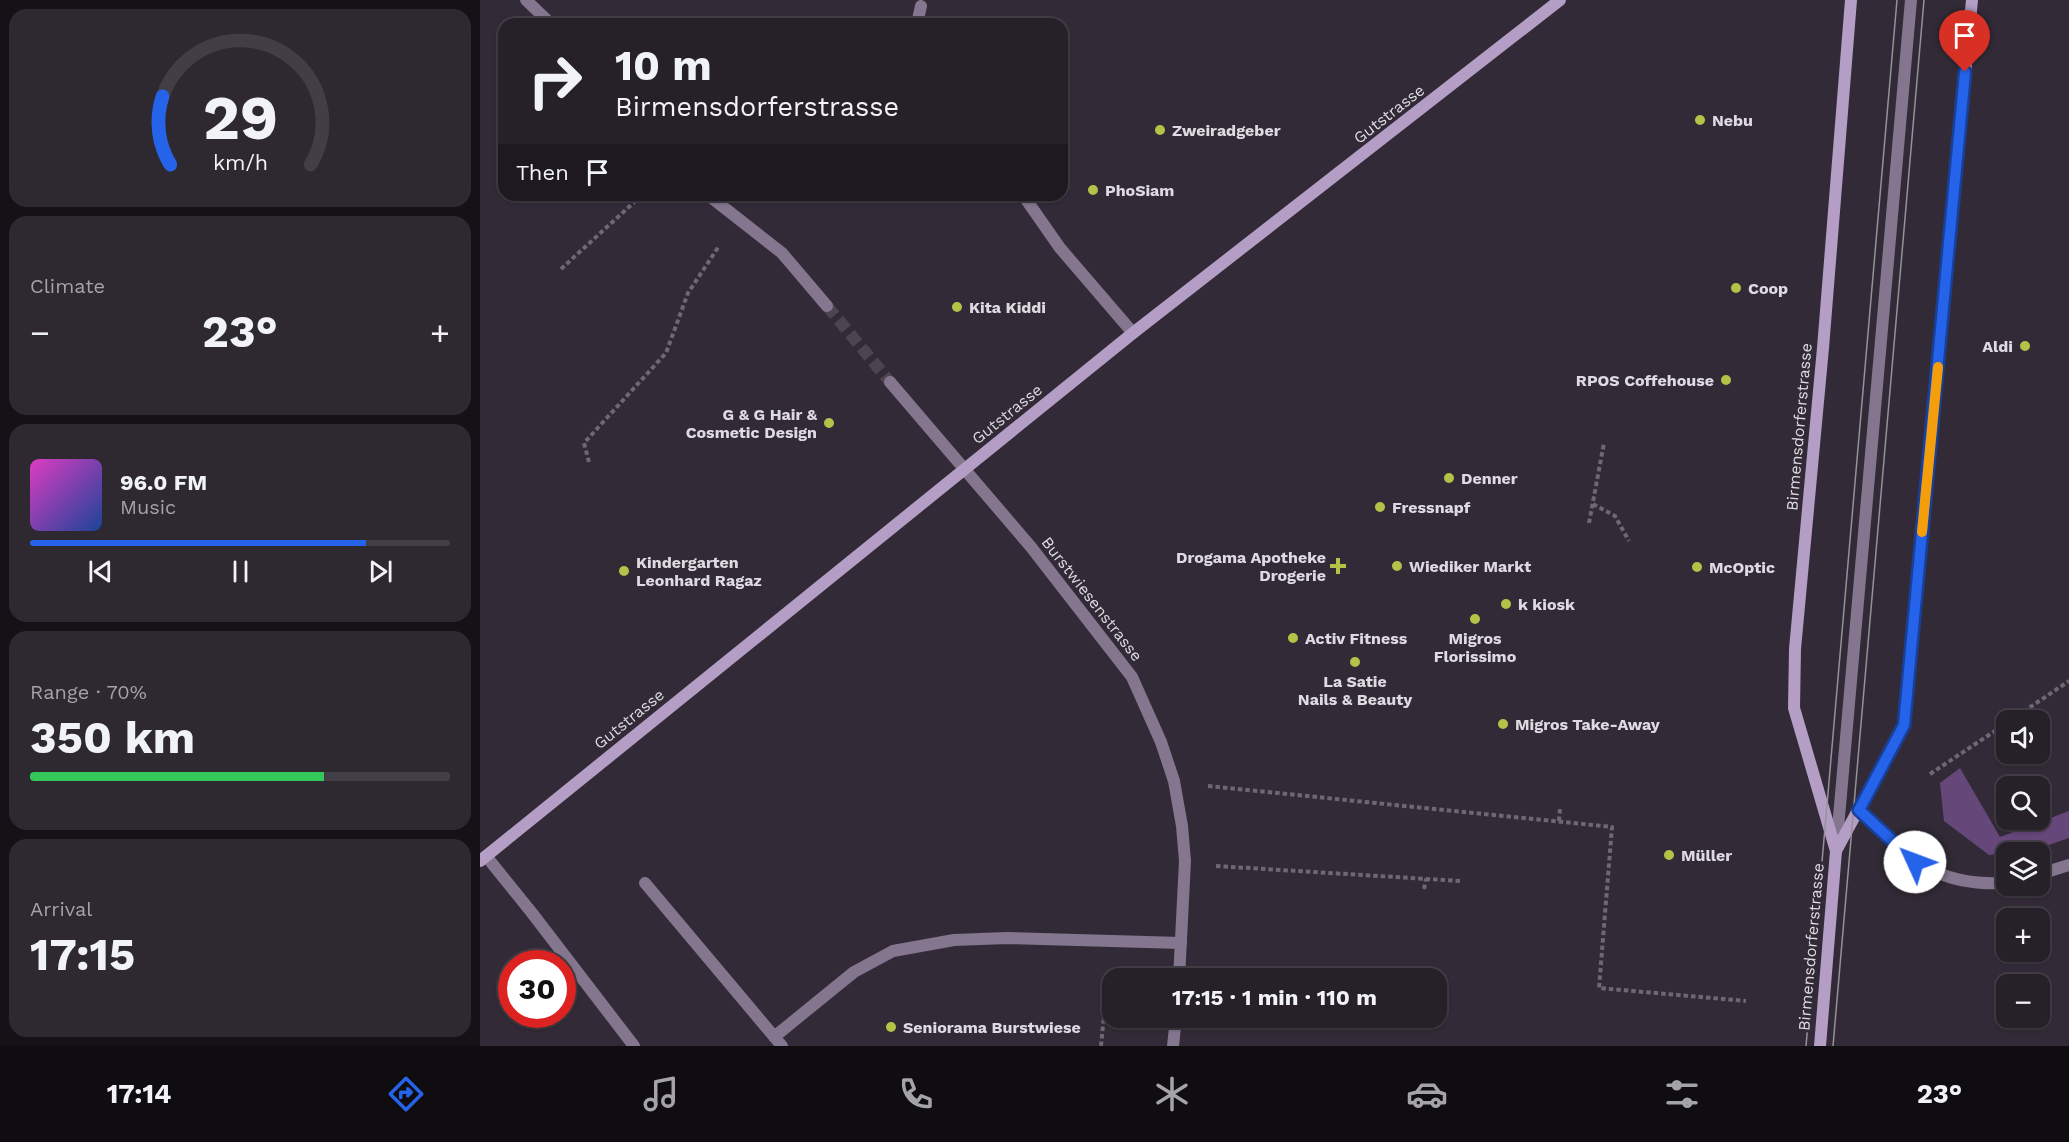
<!DOCTYPE html>
<html lang="en">
<head>
<meta charset="utf-8">
<style>
	body { margin:0; font-family:"Work Sans",sans-serif; background:#2e2831; color:#f1f3f6; height:100vh; display:flex; flex-direction:column; font-size:22px; white-space:nowrap }
	* { box-sizing:border-box; margin:0 }
	p { font-size:20px; color:#a4a3a8 }
	.icon { flex:none; width:33px; height:33px; fill:none; stroke:currentColor; stroke-width:2; stroke-linecap:round; stroke-linejoin:round }
	.map { position:relative; flex:1; overflow:hidden }
	.panel { display:flex; flex-direction:column; gap:9px; padding:9px; background:#151217; width:480px }
	.panel>* { flex:none }
	.top-card { position:absolute; left:18px; top:18px; width:570px; height:183px; border-radius:18px; box-shadow:0 2px 4px #0004,0 0 0 2px #423e46; background:#262029; color:#f1f3f6; overflow:hidden }
	.tools { position:absolute; left:1516px; top:710px; display:grid; gap:12px }
	.tools a { display:grid; place-items:center; width:54px; height:54px; border-radius:12px; background:#262029; box-shadow:0 2px 4px #0004,0 0 0 2px #423e46; font-size:30px }
	.speed { position:absolute; left:18px; top:950px; display:flex; gap:12px; font-size:30px; font-weight:700; text-align:center }
	.speed>* { display:grid; place-content:center; width:78px; height:78px; border-radius:50%; background:#262029; box-shadow:0 2px 4px #0004,0 0 0 2px #423e46; line-height:1 }
	.speed .limit { border:9px solid #d22; background:#fff; color:#111 }
	.pin { position:absolute; display:grid; place-items:center; width:51px; height:51px; color:#fff; margin:-62px -26px; border-radius:50% 50% 50% 0; rotate:-45deg; box-shadow:0 0 6px #0007 }
	.pin .icon { rotate:45deg }
	.me { position:absolute; width:66px; margin:-33px; rotate:313deg; stroke-linejoin:round; filter:drop-shadow(0 0 4px #0008) }
	.turn { display:flex; align-items:center; gap:21px; height:126px; padding:0 18px; font-size:27px }
	.turn .icon { width:78px; height:78px; stroke-width:2.5 }
	.turn b { display:block; font-size:42px; line-height:51px }
	.then { display:flex; align-items:center; height:57px; padding:0 18px; background:#0003; gap:12px; font-size:22px }
	.big { font-size:45px; font-weight:700; line-height:1.1 }
	.panel .tile { flex:1; display:flex; flex-direction:column; justify-content:center; gap:9px; min-width:0; padding:0 21px; border-radius:18px; background:#2e2831 }
	.panel .dial { align-items:center; gap:0 }
	.dial svg { height:156px; overflow:visible; fill:none; stroke:#423e46; stroke-width:7; stroke-linecap:round; text-anchor:middle }
	.dial text { fill:#f1f3f6; stroke:none }
	.song { display:flex; align-items:center; gap:18px }
	.cover { width:72px; height:72px; border-radius:9px; background:linear-gradient(135deg,hsl(310 70% 55%),hsl(220 70% 35%)) }
	.played { height:6px; border-radius:3px; background:linear-gradient(90deg,#2563eb 80%,#423e46 80%) }
	.keys { display:flex; justify-content:space-around; direction:ltr }
	.heat { display:flex; justify-content:space-between; align-items:center; font-size:33px; direction:ltr }
	.charge { height:9px; border-radius:4px; background:linear-gradient(90deg,#34c759 70%,#423e46 0) }
	.trip { position:absolute; left:622px; top:968px; width:345px; height:60px; border-radius:18px; background:#262029; box-shadow:0 2px 4px #0004,0 0 0 2px #423e46; font-weight:700; line-height:60px; text-align:center }
	.menu { display:flex; height:96px; justify-content:space-around; align-items:center; background:#0f0d10; color:#a4a3a8 }
	.menu .icon { width:42px; height:42px }
	.menu .active { color:#2563eb }
	.menu b { font-size:27px; color:#f1f3f6 }
	main { display:flex; flex:1; min-height:0 }
	.map>svg:first-child { display:block }
	.green { fill:#66477a }
	.lines { fill:none; stroke-linecap:round; stroke-linejoin:round }
	.minor-tunnel { stroke:#4c4550; stroke-width:12; stroke-dasharray:12 6; stroke-linecap:butt }
	.path { stroke:#6d6872; stroke-width:4; stroke-dasharray:4.5 3; stroke-linecap:butt }
	.service { stroke:#84768e; stroke-width:12 }
	.minor { stroke:#84768e; stroke-width:12 }
	.secondary { stroke:#b59ec5; stroke-width:12 }
	.tram { stroke:#97919b; stroke-width:1.5 }
	.route-casing { stroke:#184099; stroke-width:15 }
	.route { stroke:#2563eb; stroke-width:10 }
	.slow { stroke:#f59e0b; stroke-width:10 }
	.poi-dot { fill:#b6c148; stroke:#322b37; stroke-width:2 }
	.labels { text-anchor:middle; dominant-baseline:central; stroke-width:6; stroke-linejoin:round; paint-order:stroke }
	.street-label { font-size:16px; fill:#dedae1; stroke:#322b37 }
	.poi-label { font-size:16px; font-weight:bold; fill:#dedae1; stroke:#322b37; text-anchor:start }
</style>
</head>
<body>
<main>
<section class="panel">
<div class="tile dial"><svg viewBox="0 0 100 80">
<path d="M14 69A42 42 0 1 1 86 69"/>
<path d="M14 69A42 42 0 0 1 10 34" stroke="#2563eb"/>
<text x="50" y="56" font-size="32" font-weight="700">29</text>
<text x="50" y="72" font-size="11">km/h</text>
</svg></div>
<div class="tile"><p>Climate</p>
<div class="heat"><a>−</a><b class="big">23°</b><a>+</a></div>
</div>
<div class="tile">
<div class="song"><i class="cover"></i><div><b>96.0 FM</b><p>Music</p></div></div>
<div class="played"></div>
<div class="keys"><svg class="icon" aria-label="previous" viewBox="0 0 24 24"><path d="M18 5L8 12l10 7zM5 5v14"/></svg><svg class="icon" aria-label="pause" viewBox="0 0 24 24"><path d="M8 5v14M16 5v14"/></svg><svg class="icon" aria-label="next" viewBox="0 0 24 24"><path d="M6 5l10 7-10 7zM19 5v14"/></svg></div>
</div>
<div class="tile"><p>Range · 70%</p><b class="big">350 km</b><div class="charge"></div></div>
<div class="tile"><p>Arrival</p><b class="big">17:15</b></div>
</section>
<div class="map">
<svg width="1589" height="1046" viewBox="0 0 1589 1046">
	<rect width="100%" height="100%" fill="#322b37"/>
	<path class="green" d="M1480 768 1520 837 1589 811V838L1560 848 1509 855 1464 821 1460 783Z"/>
	<g class="lines">
		<path class="minor-tunnel" d="M347 306 410 382"/>
		<path class="path" d="M81 269 162 195
			M109 462 104 443 186 353 208 293 239 246
			M1113 504 1135 516 1149 541
			M1109 523 1124 443
			M1531 720 1589 681
			M1450 774 1527 723
			M728 786 1132 827 1119 988 1266 1001
			M1079 821 1080 808
			M736 866 980 881
			M944 889 946 879
			M621 1046 624 1015"/>
		<path class="service" d="M437 24 441 6
			M543 195 580 248 653 333
			M1356 851 1431 0
			M6 856 52 913 154 1046
			M165 883 302 1046
			M294 1037 374 972 413 951 474 940 527 938 701 943"/>
		<path class="minor" d="M46 0 71 24
			M228 195 302 253 347 306
			M410 382 551 547 652 677 681 742 694 781 702 826 705 861 699 978
			M1379 810C1430 857 1452 887 1527 883
			M1560 874 1589 865
			M693 1046 696 1017"/>
		<path class="secondary" d="M1356 851 1424 725 1492 0
			M0 861 653 333 1080 0
			M1340 1046 1356 851 1314 708 1315 649 1343 348 1371 0"/>
		<path class="tram" d="M1326 1046 1417 0
			M1353 1046 1444 0"/>
	</g>
	<g class="lines">
		<defs>
			<path id="route" d="M1435 862 1379 810 1424 725 1485 72"/>
		</defs>
		<use href="#route" class="route-casing"/>
		<use href="#route" class="route"/>
		<path class="slow" d="M1442 532 1458 367"/>
	</g>
	<g class="poi-dot">
		<circle cx="1220" cy="120" r="6"/>
		<circle cx="680" cy="130" r="6"/>
		<circle cx="613" cy="190" r="6"/>
		<circle cx="1256" cy="288" r="6"/>
		<circle cx="477" cy="307" r="6"/>
		<circle cx="1545" cy="346" r="6"/>
		<circle cx="1246" cy="380" r="6"/>
		<circle cx="349" cy="423" r="6"/>
		<circle cx="969" cy="478" r="6"/>
		<circle cx="900" cy="507" r="6"/>
		<path d="M855 557h6v6h6v6h-6v6h-6v-6h-6v-6h6z"/>
		<circle cx="917" cy="566" r="6"/>
		<circle cx="1217" cy="567" r="6"/>
		<circle cx="144" cy="571" r="6"/>
		<circle cx="1026" cy="604" r="6"/>
		<circle cx="995" cy="619" r="6"/>
		<circle cx="813" cy="638" r="6"/>
		<circle cx="875" cy="662" r="6"/>
		<circle cx="1023" cy="724" r="6"/>
		<circle cx="1189" cy="855" r="6"/>
		<circle cx="411" cy="1027" r="6"/>
	</g>
	<g class="labels">
		<g class="street-label">
			<text transform="translate(909 114) rotate(-38)">Gutstrasse</text>
			<text transform="translate(527 414) rotate(-39)">Gutstrasse</text>
			<text transform="translate(1319 427) rotate(-85)">Birmensdorferstrasse</text>
			<text transform="translate(612 599) rotate(52)">Burstwiesenstrasse</text>
			<text transform="translate(149 719) rotate(-39)">Gutstrasse</text>
			<text transform="translate(1331 947) rotate(-85)">Birmensdorferstrasse</text>
		</g>
		<g class="poi-label">
			<text x="1232" y="120">Nebu</text>
			<text x="692" y="130">Zweiradgeber</text>
			<text x="625" y="190">PhoSiam</text>
			<text x="1268" y="288">Coop</text>
			<text x="489" y="307">Kita Kiddi</text>
			<text x="1533" y="346" text-anchor="end">Aldi</text>
			<text x="1234" y="380" text-anchor="end">RPOS Coffehouse</text>
			<text x="337" y="414" text-anchor="end">G &amp; G Hair &amp;<tspan x="337" dy="18">Cosmetic Design</tspan></text>
			<text x="981" y="478">Denner</text>
			<text x="912" y="507">Fressnapf</text>
			<text x="846" y="557" text-anchor="end">Drogama Apotheke<tspan x="846" dy="18">Drogerie</tspan></text>
			<text x="156" y="562">Kindergarten<tspan x="156" dy="18">Leonhard Ragaz</tspan></text>
			<text x="929" y="566">Wiediker Markt</text>
			<text x="1229" y="567">McOptic</text>
			<text x="1038" y="604">k kiosk</text>
			<text x="825" y="638">Activ Fitness</text>
			<text x="995" y="638" text-anchor="middle">Migros<tspan x="995" dy="18">Florissimo</tspan></text>
			<text x="875" y="681" text-anchor="middle">La Satie<tspan x="875" dy="18">Nails &amp; Beauty</tspan></text>
			<text x="1035" y="724">Migros Take-Away</text>
			<text x="1201" y="855">Müller</text>
			<text x="423" y="1027">Seniorama Burstwiese</text>
		</g>
	</g>
</svg>
<div class="tools">
<a><svg class="icon" aria-label="sound" viewBox="0 0 24 24"><path d="M4 9h4l5-4v14l-5-4H4zM17 9q2 3 0 6"/></svg></a>
<a><svg class="icon" aria-label="search" viewBox="0 0 24 24"><circle cx="10" cy="10" r="6"/><path d="M15 15l6 6"/></svg></a>
<a><svg class="icon" aria-label="layers" viewBox="0 0 24 24"><path d="M12 4l9 5-9 5-9-5zM3 14l9 5 9-5"/></svg></a>
<a>+</a>
<a>−</a>
</div>
<div class="speed"><div class="limit">30</div></div>
<div class="pin" style="left:1485px;top:72px;background:#d93025"><svg class="icon" aria-label="arrive" viewBox="0 0 24 24"><path d="M6 21V4h12l-3 4 3 4H6"/></svg></div>
<svg class="me" style="left:1435px;top:862px" viewBox="-20 -20 40 40"><circle r="19" fill="#fff"/><path d="M0-13L10 11 0 6-10 11z" fill="#2563eb"/></svg>
<div class="trip">17:15 · 1 min · 110 m</div>
<div class="top-card">
<div class="turn"><svg class="icon" aria-label="right" viewBox="0 0 24 24"><path d="M7 20v-9h11M14 6l5 5-5 5"/></svg><div><b>10 m</b>Birmensdorferstrasse</div></div>
<div class="then">Then<svg class="icon" aria-label="arrive" viewBox="0 0 24 24"><path d="M6 21V4h12l-3 4 3 4H6"/></svg></div>
</div>
</div>
</main>
<nav class="menu">
<b>17:14</b>
<svg class="icon active" aria-label="directions" viewBox="0 0 24 24"><path d="M12 3l9 9-9 9-9-9zM9 14v-3h6M13 9l2 2-2 2"/></svg>
<svg class="icon" aria-label="music" viewBox="0 0 24 24"><path d="M9 18V5l10-2v13"/><circle cx="6" cy="18" r="3"/><circle cx="16" cy="16" r="3"/></svg>
<svg class="icon" aria-label="phone" viewBox="0 0 24 24"><path d="M5 4h4l2 5-3 2q2 4 5 5l2-3 5 2v4C11 20 4 13 5 4z"/></svg>
<svg class="icon" aria-label="climate" viewBox="0 0 24 24"><path d="M12 3v18M4 7l16 10M4 17L20 7"/></svg>
<svg class="icon" aria-label="car" viewBox="0 0 24 24"><path d="M5 17H2v-5l4-1 3-4h7l3 4 3 1v5h-3M9 17h6M6 11h13"/><circle cx="7" cy="17" r="2"/><circle cx="17" cy="17" r="2"/></svg>
<svg class="icon" aria-label="filters" viewBox="0 0 24 24"><path d="M4 7h16M4 17h16"/><circle cx="9" cy="7" r="2"/><circle cx="15" cy="17" r="2"/></svg>
<b>23°</b>
</nav>
</body>
</html>
